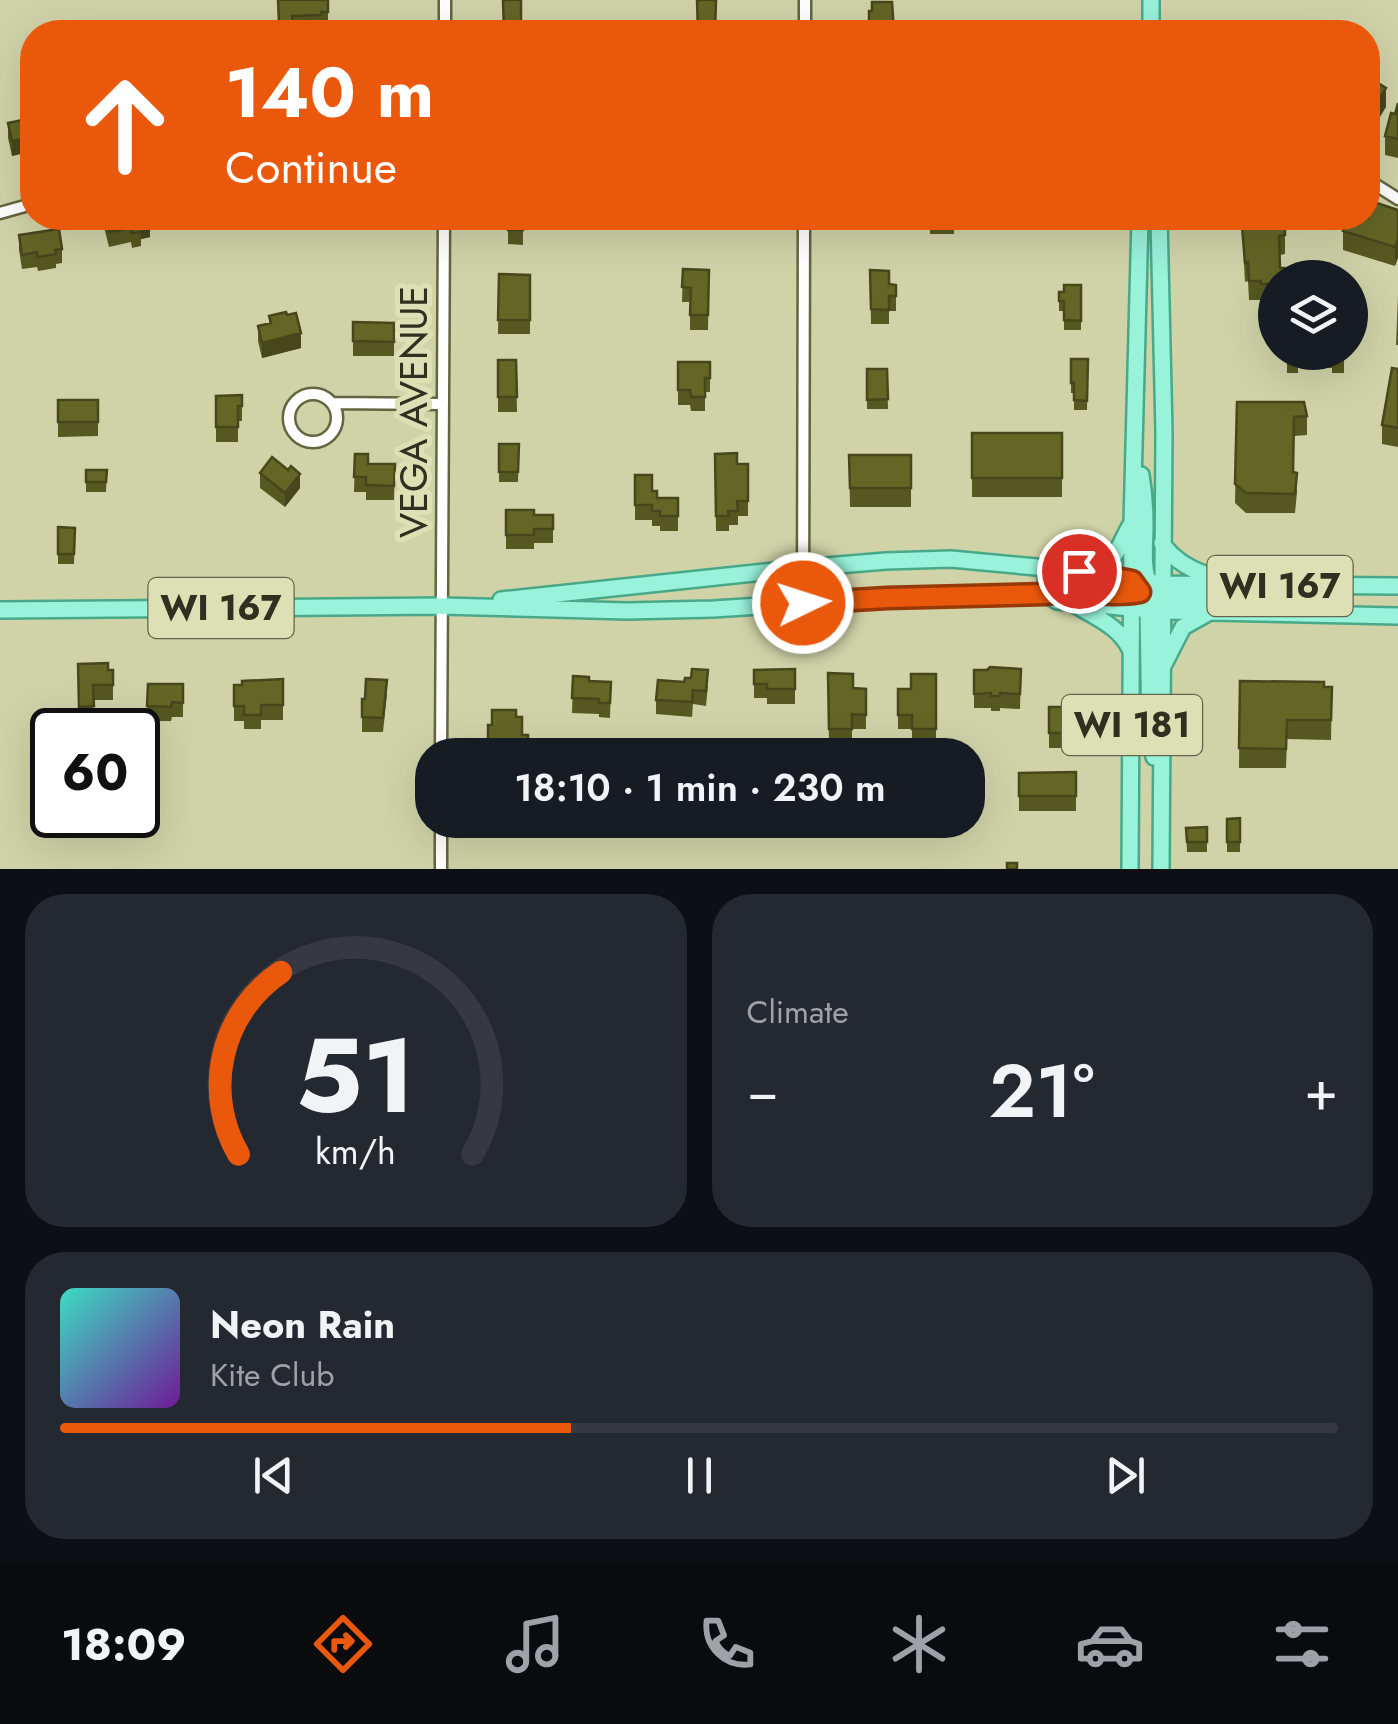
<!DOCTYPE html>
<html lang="en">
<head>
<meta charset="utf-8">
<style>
	body { margin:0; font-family:Jost,sans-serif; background:#242831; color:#f1f3f6; height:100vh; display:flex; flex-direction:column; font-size:38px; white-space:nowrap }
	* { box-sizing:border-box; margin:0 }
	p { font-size:32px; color:#9ea1a6 }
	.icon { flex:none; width:55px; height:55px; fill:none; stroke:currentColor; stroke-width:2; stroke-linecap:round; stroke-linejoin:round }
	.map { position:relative; height:869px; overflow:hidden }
	.details { display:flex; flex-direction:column; gap:25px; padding:25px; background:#0d0f14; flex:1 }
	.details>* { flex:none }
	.top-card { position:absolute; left:20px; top:20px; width:1360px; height:210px; border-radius:40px; box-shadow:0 10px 40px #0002; background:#ea580c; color:#fff; overflow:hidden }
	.fabs { position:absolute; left:1258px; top:260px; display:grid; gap:20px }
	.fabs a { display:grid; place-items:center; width:110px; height:110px; border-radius:50%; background:#171b24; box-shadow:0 10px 40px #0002; font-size:50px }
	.speed { position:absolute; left:30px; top:708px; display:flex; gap:20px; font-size:50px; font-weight:700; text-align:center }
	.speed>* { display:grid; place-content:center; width:130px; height:130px; border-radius:50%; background:#171b24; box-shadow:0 10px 40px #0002; line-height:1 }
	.speed .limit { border:5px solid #111; border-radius:15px; background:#fff; color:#111 }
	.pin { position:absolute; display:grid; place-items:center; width:85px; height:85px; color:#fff; margin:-42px; border:5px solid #fff; border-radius:50%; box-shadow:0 2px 10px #0007 }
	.me { position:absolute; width:110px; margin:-55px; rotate:86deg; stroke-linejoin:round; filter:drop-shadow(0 0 8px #0008) }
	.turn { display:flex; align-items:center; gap:35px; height:210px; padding:0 40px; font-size:45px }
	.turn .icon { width:130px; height:130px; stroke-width:2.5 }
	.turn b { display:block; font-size:70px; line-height:85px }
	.big { font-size:75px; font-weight:600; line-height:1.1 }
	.details .card { flex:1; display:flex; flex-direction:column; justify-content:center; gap:15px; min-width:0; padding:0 35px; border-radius:40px; background:#242831 }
	.details .dial { align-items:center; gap:0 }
	.dial svg { height:260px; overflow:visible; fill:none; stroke:#363941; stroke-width:7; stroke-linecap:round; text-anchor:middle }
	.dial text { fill:#f1f3f6; stroke:none }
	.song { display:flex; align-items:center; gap:30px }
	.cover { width:120px; height:120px; border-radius:15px; background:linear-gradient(135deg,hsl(170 70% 55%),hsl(280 70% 35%)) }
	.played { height:10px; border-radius:5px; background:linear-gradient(90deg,#ea580c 40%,#363941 40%) }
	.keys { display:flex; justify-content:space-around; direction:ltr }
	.heat { display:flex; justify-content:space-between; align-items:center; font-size:55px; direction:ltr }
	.details .tiles { flex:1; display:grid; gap:25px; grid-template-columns:1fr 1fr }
	.card:last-child { grid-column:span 2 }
	.trip { position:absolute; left:415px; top:738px; width:570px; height:100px; border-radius:40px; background:#171b24; box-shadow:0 10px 40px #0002; font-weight:600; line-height:100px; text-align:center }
	.dock { display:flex; height:160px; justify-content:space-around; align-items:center; background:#090b0e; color:#9ea1a6 }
	.dock .icon { width:70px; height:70px }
	.dock .current { color:#ea580c }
	.dock b { font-size:45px; color:#f1f3f6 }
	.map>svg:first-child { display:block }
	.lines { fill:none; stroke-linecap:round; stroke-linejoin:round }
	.street-casing { stroke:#63653e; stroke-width:15 }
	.primary-casing { stroke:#48a988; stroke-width:20 }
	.street { stroke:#fff; stroke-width:10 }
	.primary { stroke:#99f2da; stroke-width:15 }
	.wall { fill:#565821 }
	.shaded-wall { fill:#46471b }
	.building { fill:#646626; stroke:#46471b; stroke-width:2.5 }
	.route-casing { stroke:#983908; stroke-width:25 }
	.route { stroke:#ea580c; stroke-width:18 }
	.labels { text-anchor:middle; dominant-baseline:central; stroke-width:10; stroke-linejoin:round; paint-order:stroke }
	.shield { fill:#dde0b5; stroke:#63654c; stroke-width:2.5 }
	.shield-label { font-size:35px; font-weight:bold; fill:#2f301f }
	.street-label { font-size:38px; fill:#2f301f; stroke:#dde0b5 }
</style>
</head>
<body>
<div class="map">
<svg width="1398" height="869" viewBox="0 0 1398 869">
	<rect width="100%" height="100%" fill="#d0d3a8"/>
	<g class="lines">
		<defs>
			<path id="street" d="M445 32V0
				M805 32V0
				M1368 180 1398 199
				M0 213 32 204
				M289 418a24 24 0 1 1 48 0a24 24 0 1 1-48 0Z
				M332 403 441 404
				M803 603 804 218
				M441 755 444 218
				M441 869V820"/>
			<path id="primary" d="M1151 0V32
				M1159 218 1164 432 1161 869
				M1141 475C1144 492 1145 508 1145 525 1145 547 1141 571 1152 591
				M1162 543C1176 564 1199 574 1222 579
				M1046 569V594C1077 589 1108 598 1139 592
				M1086 571C1117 566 1116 550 1130 526
				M1133 581 1141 591 1148 609 1150 737 1154 757
				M1157 598 1162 596 1238 599 1274 597 1297 589
				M501 600 802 568 886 561 951 559 1079 571 1162 584 1398 586
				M1076 605C1096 618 1119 626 1130 649
				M0 610 442 606 627 611 713 609 887 598 1046 594 1057 601 1162 611 1398 616
				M1163 666 1183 627 1208 613
				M1130 869 1132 523 1140 218"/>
		</defs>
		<use href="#street" class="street-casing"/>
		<use href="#primary" class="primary-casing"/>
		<use href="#street" class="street"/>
		<use href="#primary" class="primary"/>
	</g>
	<path class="wall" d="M278 0H328V26H321V29L293 30V32H278Z
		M1398 103V158L1385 155V136L1395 114Z
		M32 118V151L12 156 8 138V123Z
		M1368 200 1398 210 1395 266 1343 250V231Z
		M104 218H149L150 237 141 239V246L132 248 131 242 109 247 104 227Z
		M508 218H523V245L508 244Z
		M683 218H701V221L683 220Z
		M930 218H954V234H930Z
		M1033 218H1077V225H1039V218Z
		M1285 225V254L1280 255 1275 278V303H1261V300H1249L1248 281 1245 282 1242 226Z
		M19 235 62 249V263L56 264V268L38 271 37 267 22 269 19 250Z
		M683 269 709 270 708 330H690V302H682Z
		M870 270 889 284 896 285V311H889V324H871Z
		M499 274 530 275V334H498Z
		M1081 285V330H1064V311H1059V301L1064 292Z
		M1398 295V345H1396Z
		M269 316 301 348 262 358 258 341V326L269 323Z
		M353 322 394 323V356H353Z
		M1283 352H1344V373H1332V368H1298V373H1287V353Z
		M1071 359H1088L1087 410H1074V393H1071Z
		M498 360H516L517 412H498Z
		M678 362H710V392H705V411H691L690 405H678Z
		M867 369H887L888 409H867Z
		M1398 369V447L1382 444V425Z
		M242 395V421H238V442H216V396Z
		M58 400H98V436L58 437Z
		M1237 402 1307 416V435L1294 436V472L1297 492 1295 513H1246L1235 503Z
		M972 433H1062V497H972Z
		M499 444H519L518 482H499Z
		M355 454 368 464H395L394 500H366V492H354Z
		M715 454 737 464H748V516H738V525H729V531H716Z
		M849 455H911V507H850Z
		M86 470H107L106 492H86Z
		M260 473 300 488 285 507 260 488Z
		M635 475 657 498H678V531H660V526H652V520H635Z
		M506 510 534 515H553V543H534V549H506Z
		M58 527 75 528 74 564H58Z
		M78 664 113 670V700H93L94 721H79Z
		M795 669V704H767V698H754V670Z
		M1021 669 1020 709 1000 708V711H991V708H974V670Z
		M828 673 853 688 866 689V729H852V743H829Z
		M936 674V744H912V729H898V689H911Z
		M573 676 589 681 611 682 610 718 599 717V714L572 713Z
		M283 679V720H261V729H244V721H234V685Z
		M1240 681 1332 687 1331 740 1287 739 1286 768H1239Z
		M148 684H183V717H172L171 721H147Z
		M708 685 706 706 693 704 692 717 656 714V700Z
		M387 694 383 732H362V699Z
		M1049 707H1078V748H1049Z
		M516 717 522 735H528V755H488V725Z
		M1076 772V811H1019V773Z
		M1240 818V852H1227V819Z
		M819 820H872V830L819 829Z
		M896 820H949V830H896Z
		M1207 827V852H1187L1186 828Z"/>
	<path class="shaded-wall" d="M1386 88V107L1368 137V118Z
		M32 137V151L12 156V141Z
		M150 223V237L141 239 140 225Z
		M1398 239V258L1395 266V247Z
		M301 333V348L262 358V343Z
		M300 474V488L285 507V493Z"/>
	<path class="building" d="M278 0H328V12H321V15L292 16 293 24H279Z
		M503 0H521V25H518V32H504Z
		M697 0H716L715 32H698Z
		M872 2H892L894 32H877V30H869V11H872Z
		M1268 24 1285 32H1257L1258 30 1263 32Z
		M1368 77 1386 88 1368 118Z
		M1398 103V139L1385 136 1391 113 1395 114Z
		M32 118V137L12 141 8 123Z
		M1368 200 1398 210V239L1395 247 1343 231 1348 218H1368Z
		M105 218H149L150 223 140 225 141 232 132 233 131 228 109 232Z
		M508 218H523V230H508Z
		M930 218H954V219H930Z
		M1285 225V235L1279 236 1280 268H1284V278H1275V284H1261V281H1249L1248 262 1245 263 1242 226Z
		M59 229 62 249 55 250 56 254 38 257 37 252 22 255 19 235Z
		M683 269 709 270 708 315H690L691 288 682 287Z
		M870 270 889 271V284L896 285V296H889V310L871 309Z
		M499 274 530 275V320H498Z
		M1064 285H1081V321L1064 320V301H1059V292H1064Z
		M286 312 287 315 296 313 301 333 262 343 258 326 271 323 269 316Z
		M353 322 394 323V342L353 341Z
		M1071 359H1088L1087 401 1074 400V383H1071Z
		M498 360H516L517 397H498Z
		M678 362H710V378H705V397H691L690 390H678Z
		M1392 368 1398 369V428L1382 425Z
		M867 369H887L888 399 867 400Z
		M242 395V406H238V427H216V396Z
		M58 400H98V422H58Z
		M1237 402H1304L1307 416 1294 417 1293 472 1297 473 1295 494 1246 493 1235 484Z
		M972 433H1062V478H972Z
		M499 444H519L518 472H499Z
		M737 453V464H748V501H737L738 511H728L729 516H716L715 454Z
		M355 454H368V464H395L394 486 366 485V477H354Z
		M849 455H911V488H850Z
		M272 457 288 470 291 466 300 474 285 493 260 473Z
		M86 470H107L106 482H86Z
		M635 475H652V491H657V498H678V516H660V511H652V505H635Z
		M506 510H534V515H553V529H534V535H506Z
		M58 527 75 528 74 554H58Z
		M108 663V670H113V685H93L94 706 79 707 78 664Z
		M990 667 1021 669 1020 694 1000 693V696H991V693L974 694V670H987Z
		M692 669 708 670 706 691 693 690 692 702 656 700 658 680 684 682 685 678H691Z
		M795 669V689H767V684H754V670Z
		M828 673 853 674V688L866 689V715L852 714V729H829Z
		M911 674H936V729H912V715H898V689H911Z
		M573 676 589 677V681L611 682 610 703H599V699L572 698Z
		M283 679V705H261V715H244V706H234V685H242V681Z
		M366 679 387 680 383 718 362 717V699H365Z
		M1240 681 1324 682V687H1332L1331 720H1287L1286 749 1239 748Z
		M148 684H183V703L172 702 171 707 147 706Z
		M1049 707H1078V733H1049Z
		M492 710H516V717H522V735H528V745H488V725H492Z
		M1076 772V796H1019V773Z
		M1240 818V842H1227V819Z
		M1207 827V842H1187L1186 828Z
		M1007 863H1017V869H1007Z"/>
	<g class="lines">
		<defs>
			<path id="route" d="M803 603 887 598 1046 594C1077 588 1109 598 1140 592L1132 581 1079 571"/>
		</defs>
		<use href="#route" class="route-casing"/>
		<use href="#route" class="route"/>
	</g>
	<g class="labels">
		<g class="shield">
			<rect x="1207.5" y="556" width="145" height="60" rx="8"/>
			<rect x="148.5" y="578" width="145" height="60" rx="8"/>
			<rect x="1062" y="695" width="140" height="60" rx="8"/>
		</g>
		<g class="shield-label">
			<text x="1280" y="586">WI 167</text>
			<text x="221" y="608">WI 167</text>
			<text x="1132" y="725">WI 181</text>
		</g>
		<g class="street-label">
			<text transform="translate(413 412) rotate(-90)">VEGA AVENUE</text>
		</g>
	</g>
</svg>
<div class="fabs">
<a><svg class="icon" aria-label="layers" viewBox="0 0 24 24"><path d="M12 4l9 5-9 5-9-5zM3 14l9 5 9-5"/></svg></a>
</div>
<div class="speed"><div class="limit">60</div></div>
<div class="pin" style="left:1079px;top:571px;background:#d93025"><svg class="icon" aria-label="arrive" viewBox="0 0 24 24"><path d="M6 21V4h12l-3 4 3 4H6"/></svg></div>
<svg class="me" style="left:803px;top:603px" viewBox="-20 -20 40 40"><circle r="17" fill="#ea580c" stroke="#fff" stroke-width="3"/><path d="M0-11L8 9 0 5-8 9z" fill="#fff"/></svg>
<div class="trip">18:10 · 1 min · 230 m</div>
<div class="top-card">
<div class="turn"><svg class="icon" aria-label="ahead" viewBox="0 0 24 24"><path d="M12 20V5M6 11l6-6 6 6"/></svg><div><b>140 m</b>Continue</div></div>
</div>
</div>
<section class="details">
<div class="tiles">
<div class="card dial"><svg viewBox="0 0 100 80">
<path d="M14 69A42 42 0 1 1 86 69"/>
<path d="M14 69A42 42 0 0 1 27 13" stroke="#ea580c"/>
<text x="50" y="56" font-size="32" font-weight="700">51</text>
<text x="50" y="72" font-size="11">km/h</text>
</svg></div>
<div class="card"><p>Climate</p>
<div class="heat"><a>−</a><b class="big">21°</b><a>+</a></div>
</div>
<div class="card">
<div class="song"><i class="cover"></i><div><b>Neon Rain</b><p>Kite Club</p></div></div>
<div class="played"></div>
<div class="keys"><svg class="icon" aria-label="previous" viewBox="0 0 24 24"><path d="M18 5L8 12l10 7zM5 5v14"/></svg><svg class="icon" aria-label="pause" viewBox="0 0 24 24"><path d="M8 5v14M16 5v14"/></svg><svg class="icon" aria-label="next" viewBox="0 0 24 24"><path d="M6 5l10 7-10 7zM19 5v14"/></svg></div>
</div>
</div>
</section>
<nav class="dock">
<b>18:09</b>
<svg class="icon current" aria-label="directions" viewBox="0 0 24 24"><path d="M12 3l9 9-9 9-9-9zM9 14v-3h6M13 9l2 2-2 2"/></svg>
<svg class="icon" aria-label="music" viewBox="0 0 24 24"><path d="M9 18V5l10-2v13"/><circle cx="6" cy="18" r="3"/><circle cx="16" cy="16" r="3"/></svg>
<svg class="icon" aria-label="phone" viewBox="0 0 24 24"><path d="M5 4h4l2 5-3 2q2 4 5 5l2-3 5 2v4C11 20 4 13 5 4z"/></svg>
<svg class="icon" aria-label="climate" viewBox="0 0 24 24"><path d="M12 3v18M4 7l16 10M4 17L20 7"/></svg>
<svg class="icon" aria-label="car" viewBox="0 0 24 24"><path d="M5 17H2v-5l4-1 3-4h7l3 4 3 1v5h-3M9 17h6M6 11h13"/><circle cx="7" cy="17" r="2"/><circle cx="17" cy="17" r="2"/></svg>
<svg class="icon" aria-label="filters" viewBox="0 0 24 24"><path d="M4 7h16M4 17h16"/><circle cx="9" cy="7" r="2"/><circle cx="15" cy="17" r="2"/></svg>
</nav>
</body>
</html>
